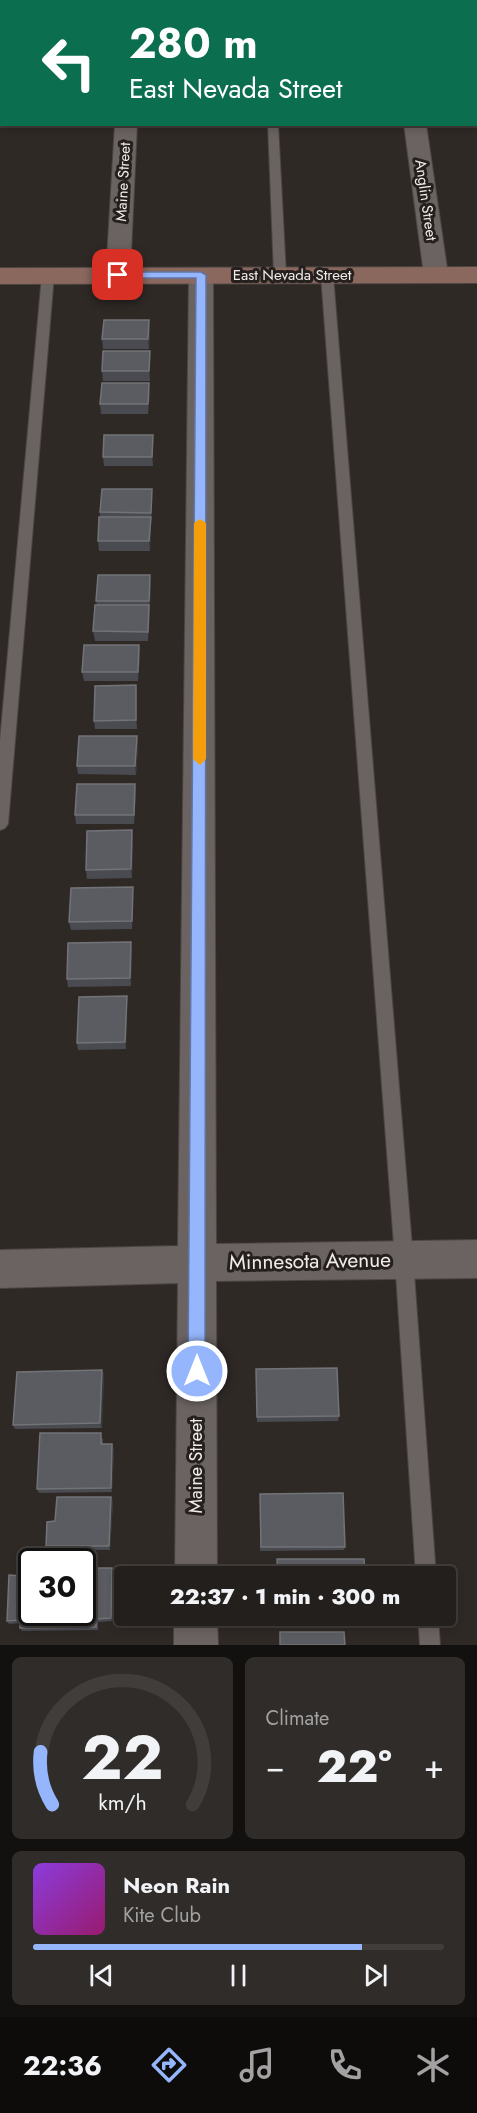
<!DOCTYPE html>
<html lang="en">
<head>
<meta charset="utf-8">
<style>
	body { margin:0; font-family:Jost,sans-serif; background:#2f2c29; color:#f1f3f6; height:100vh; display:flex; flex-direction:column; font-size:22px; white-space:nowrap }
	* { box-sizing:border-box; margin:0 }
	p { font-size:20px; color:#a3a2a3 }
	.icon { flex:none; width:33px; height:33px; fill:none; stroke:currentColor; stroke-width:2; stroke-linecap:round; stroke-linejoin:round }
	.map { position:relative; height:1645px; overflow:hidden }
	.sheet { display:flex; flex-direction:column; gap:12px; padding:12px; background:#13110f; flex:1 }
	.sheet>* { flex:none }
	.banner { position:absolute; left:0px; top:0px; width:477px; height:126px; box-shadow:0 3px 9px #0003,0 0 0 2px #403d3b; background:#0b6e4f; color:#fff; overflow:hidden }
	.speed { position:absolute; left:18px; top:1548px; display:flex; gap:12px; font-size:30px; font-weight:700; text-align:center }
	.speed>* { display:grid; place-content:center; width:78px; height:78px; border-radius:50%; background:#231f1c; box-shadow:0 3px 9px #0003,0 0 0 2px #403d3b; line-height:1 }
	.speed .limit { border:3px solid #111; border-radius:9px; background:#fff; color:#111 }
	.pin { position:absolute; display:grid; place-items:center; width:51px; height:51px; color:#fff; margin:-26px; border-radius:12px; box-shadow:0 3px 9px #0006 }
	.me { position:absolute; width:66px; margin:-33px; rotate:0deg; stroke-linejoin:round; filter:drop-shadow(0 0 4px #0008) }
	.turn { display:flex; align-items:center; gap:21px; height:126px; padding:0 30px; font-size:27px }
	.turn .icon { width:78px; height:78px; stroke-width:2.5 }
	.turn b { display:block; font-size:42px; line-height:51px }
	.big { font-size:45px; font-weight:800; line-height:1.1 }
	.sheet .tile { flex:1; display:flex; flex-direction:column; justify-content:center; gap:9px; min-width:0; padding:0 21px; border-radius:9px; background:#2f2c29 }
	.sheet .dial { align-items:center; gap:0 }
	.dial svg { height:156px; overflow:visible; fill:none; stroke:#403d3b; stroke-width:7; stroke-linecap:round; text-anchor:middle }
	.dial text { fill:#f1f3f6; stroke:none }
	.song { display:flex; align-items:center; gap:18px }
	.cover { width:72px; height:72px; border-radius:9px; background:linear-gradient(135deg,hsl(270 70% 55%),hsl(320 70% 35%)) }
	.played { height:6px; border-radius:3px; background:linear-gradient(90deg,#95b6fd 80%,#403d3b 80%) }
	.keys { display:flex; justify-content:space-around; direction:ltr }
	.heat { display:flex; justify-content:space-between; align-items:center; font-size:33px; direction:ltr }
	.sheet .tiles { flex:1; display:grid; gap:12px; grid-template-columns:1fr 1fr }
	.tile:last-child { grid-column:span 2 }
	.trip { position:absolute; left:114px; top:1566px; width:342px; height:60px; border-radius:6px; background:#231f1c; box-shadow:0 3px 9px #0003,0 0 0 2px #403d3b; font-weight:800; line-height:60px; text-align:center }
	.menu { display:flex; height:96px; justify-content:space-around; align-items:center; background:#0e0c0b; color:#a3a2a3 }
	.menu .icon { width:42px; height:42px }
	.menu .current { color:#95b6fd }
	.menu b { font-size:27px; color:#f1f3f6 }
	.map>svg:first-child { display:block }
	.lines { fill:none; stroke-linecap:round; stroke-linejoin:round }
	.lane-casing { stroke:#4b4644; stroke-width:2 }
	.street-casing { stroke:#4b4644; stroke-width:2 }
	.secondary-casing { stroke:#4b4644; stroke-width:2 }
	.lane { fill:#6b6361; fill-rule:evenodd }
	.street { fill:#6b6361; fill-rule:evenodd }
	.secondary { fill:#8a685d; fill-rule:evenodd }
	.wall { fill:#494b51 }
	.shaded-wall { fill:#373639 }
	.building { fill:#5b5c61; stroke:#727377; stroke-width:1.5 }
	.route { fill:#95b6fd; stroke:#6176a4; stroke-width:1.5 }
	.slow { fill:#f59e0b }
	.labels { text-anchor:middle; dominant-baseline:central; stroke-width:6; stroke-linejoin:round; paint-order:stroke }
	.far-street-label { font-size:15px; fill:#f1eceb; stroke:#251f1d }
	.street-label { font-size:18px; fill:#f1eceb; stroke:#251f1d }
	.near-street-label { font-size:21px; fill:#f1eceb; stroke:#251f1d }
</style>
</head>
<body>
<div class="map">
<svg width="477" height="1645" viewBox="0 0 477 1645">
	<rect width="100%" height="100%" fill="#2f2926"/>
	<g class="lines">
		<defs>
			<path id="lane" d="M262 0H272V2H262Z
				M268 124H278L286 275 280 278 274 275Z
				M48 272 54 275 8 824 5 828 0 830V741L42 275Z
				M327 272 333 275 413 1259 436 1576H416L395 1259 321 275Z
				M418 1616H438L440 1645H420Z"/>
			<path id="street" d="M123 0H143V2H123Z
				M387 0H407L408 2H388Z
				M115 124H137L130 275 126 280 118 282 110 280 106 275Z
				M404 124H426L448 275 444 280 436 282 428 280 424 275Z
				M201 268 209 270 213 275 216 1244 477 1240V1278L216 1281 217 1576H175L178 1283 0 1288V1250L178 1246 189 275 193 270Z
				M174 1616H217L218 1645H174Z"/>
			<path id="secondary" d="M477 267V283L0 284V268Z"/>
		</defs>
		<use href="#lane" class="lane-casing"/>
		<use href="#street" class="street-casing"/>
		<use href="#secondary" class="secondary-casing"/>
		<use href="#lane" class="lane"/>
		<use href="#street" class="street"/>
		<use href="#secondary" class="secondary"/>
	</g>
	<path class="wall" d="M444 0H477V11H476V2H444Z
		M476 13 477 20V60H476Z
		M150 330 149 349H103L102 339Z
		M150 351V381H103L102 371Z
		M150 393 148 414H101L100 404Z
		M153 444V466H104L103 457Z
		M152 489V499L150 551H99L98 541 100 517V512Z
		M151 584 148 641H95L93 631 97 605 96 601Z
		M139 645 140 654 138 681H84L82 672Z
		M137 694V729H95L94 721Z
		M137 736 138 745 136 775 78 774 77 766Z
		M135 784 136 793 134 824H76L75 815Z
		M132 830 133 838 132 878 87 879 86 870Z
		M133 895 132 929 71 930 69 922Z
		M132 950 131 986 68 987 67 979Z
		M127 1003 126 1049 78 1050 77 1043Z
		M256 1369 339 1416 338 1421 257 1422Z
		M102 1370 104 1375 102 1428 15 1429 13 1425Z
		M103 1438V1444H112L114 1449 112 1492 39 1493 37 1489Z
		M260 1494 345 1547 344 1550 260 1551Z
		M111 1497 113 1501 110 1550 48 1549 46 1546 55 1521Z
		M97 1561 98 1564V1568L114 1571 112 1621 98 1622V1630L22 1631 20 1628V1623L9 1624 7 1621Z
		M278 1616H367L368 1620 366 1623 279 1624Z"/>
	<path class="shaded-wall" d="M149 320 150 330 149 349 148 339Z
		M150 351V381L149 371Z
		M149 383 150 393 148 414V404Z
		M153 435V466L152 457Z
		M151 517V527L150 551 149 541Z
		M150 575 151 584 150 610 149 601Z
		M149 605 150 615 148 641V632Z
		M139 645 140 654 138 681V672Z
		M136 685 137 694V729L136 720Z
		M137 736 138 745 136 775 135 766Z
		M135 784 136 793 134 824V815Z
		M132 830 133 838 132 878 131 869Z
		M131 942 132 950 131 986 130 978Z
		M127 996V1003L126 1049 125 1042Z
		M102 1370 104 1375 102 1428 100 1423Z
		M112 1444 114 1449 112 1492 111 1488Z
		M111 1497 113 1501 110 1550 109 1546Z
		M112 1568 114 1571 112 1621 111 1618Z"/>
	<path class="building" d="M56 0H100V2H56Z
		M446 0H477V2H447Z
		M476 13 477 20V50H476Z
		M104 320H149L148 339H102Z
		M103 351H150L149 371H102Z
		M102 383H149L148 404H100Z
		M104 435H153L152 457H103Z
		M102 489H152L151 513 100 512Z
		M99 517H151L149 541H98Z
		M98 575H150L149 601H96Z
		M95 605H149L148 632 93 631Z
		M84 645H139L138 672H82Z
		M136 685V720L94 721 95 686Z
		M79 736H137L135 766H77Z
		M77 784H135L134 815H75Z
		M132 830 131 869 86 870 87 831Z
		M133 887 132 921 69 922 71 888Z
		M131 942 130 978 67 979 68 943Z
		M127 996 125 1042 77 1043 79 997Z
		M337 1368 339 1416 257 1417 256 1369Z
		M102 1370 100 1423 13 1425 17 1372Z
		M40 1433H101V1444H112L111 1488 37 1489Z
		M343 1493 345 1547H261L260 1494Z
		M57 1497H111L109 1546H46L47 1522 55 1521Z
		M277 1559H364L365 1576H278Z
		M97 1561 96 1568H112L111 1618 96 1619V1627L20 1628V1620L7 1621 9 1575 23 1576V1563H32V1612H82V1562H78Z
		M279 1616H367L368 1620 279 1621Z
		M280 1632H344L345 1645H280Z"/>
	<path class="route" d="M201 272 206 275 205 1371 203 1377 197 1380 191 1377 188 1371 196 278H118L113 275 118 272Z"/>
	<path class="slow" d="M200 519 206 523V759L200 765 193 759 194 523Z"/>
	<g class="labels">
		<g class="far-street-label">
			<text transform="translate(123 182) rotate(-87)">Maine Street</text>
			<text transform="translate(426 200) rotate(82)">Anglin Street</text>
			<text x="292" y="275">East Nevada Street</text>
		</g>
		<g class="street-label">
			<text transform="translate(196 1466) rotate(-90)">Maine Street</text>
		</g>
		<g class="near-street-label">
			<text transform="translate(310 1261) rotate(-1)">Minnesota Avenue</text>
		</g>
	</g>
</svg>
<div class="speed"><div class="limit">30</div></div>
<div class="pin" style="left:118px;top:275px;background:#d93025"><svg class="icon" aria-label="arrive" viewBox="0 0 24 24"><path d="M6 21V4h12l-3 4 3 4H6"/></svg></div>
<svg class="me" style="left:197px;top:1371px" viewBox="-20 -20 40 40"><circle r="17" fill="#95b6fd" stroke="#fff" stroke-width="3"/><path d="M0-11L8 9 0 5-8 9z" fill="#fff"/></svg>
<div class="trip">22:37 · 1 min · 300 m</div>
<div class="banner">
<div class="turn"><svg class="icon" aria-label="left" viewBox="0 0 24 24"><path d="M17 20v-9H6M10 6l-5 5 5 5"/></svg><div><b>280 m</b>East Nevada Street</div></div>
</div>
</div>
<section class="sheet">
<div class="tiles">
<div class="tile dial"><svg viewBox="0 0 100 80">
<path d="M14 69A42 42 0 1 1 86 69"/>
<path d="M14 69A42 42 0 0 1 8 42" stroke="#95b6fd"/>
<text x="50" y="56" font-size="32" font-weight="700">22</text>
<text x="50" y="72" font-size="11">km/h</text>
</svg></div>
<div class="tile"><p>Climate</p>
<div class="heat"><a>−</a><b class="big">22°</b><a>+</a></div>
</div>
<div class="tile">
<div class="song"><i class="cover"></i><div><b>Neon Rain</b><p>Kite Club</p></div></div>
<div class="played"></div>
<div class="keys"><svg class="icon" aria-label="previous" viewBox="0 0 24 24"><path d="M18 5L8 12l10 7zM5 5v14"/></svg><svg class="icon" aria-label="pause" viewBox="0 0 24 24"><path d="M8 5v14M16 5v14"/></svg><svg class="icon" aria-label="next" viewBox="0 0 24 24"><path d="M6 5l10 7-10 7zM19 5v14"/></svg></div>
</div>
</div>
</section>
<nav class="menu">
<b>22:36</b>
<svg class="icon current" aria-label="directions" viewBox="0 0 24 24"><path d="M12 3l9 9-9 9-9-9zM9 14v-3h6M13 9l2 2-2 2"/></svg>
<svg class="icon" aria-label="music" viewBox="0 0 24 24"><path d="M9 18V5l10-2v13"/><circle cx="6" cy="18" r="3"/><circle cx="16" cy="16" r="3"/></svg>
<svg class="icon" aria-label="phone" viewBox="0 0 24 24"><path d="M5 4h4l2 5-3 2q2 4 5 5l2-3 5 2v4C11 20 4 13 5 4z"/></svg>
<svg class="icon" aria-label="climate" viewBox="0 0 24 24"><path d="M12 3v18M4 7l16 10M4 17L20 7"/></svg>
</nav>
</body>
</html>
